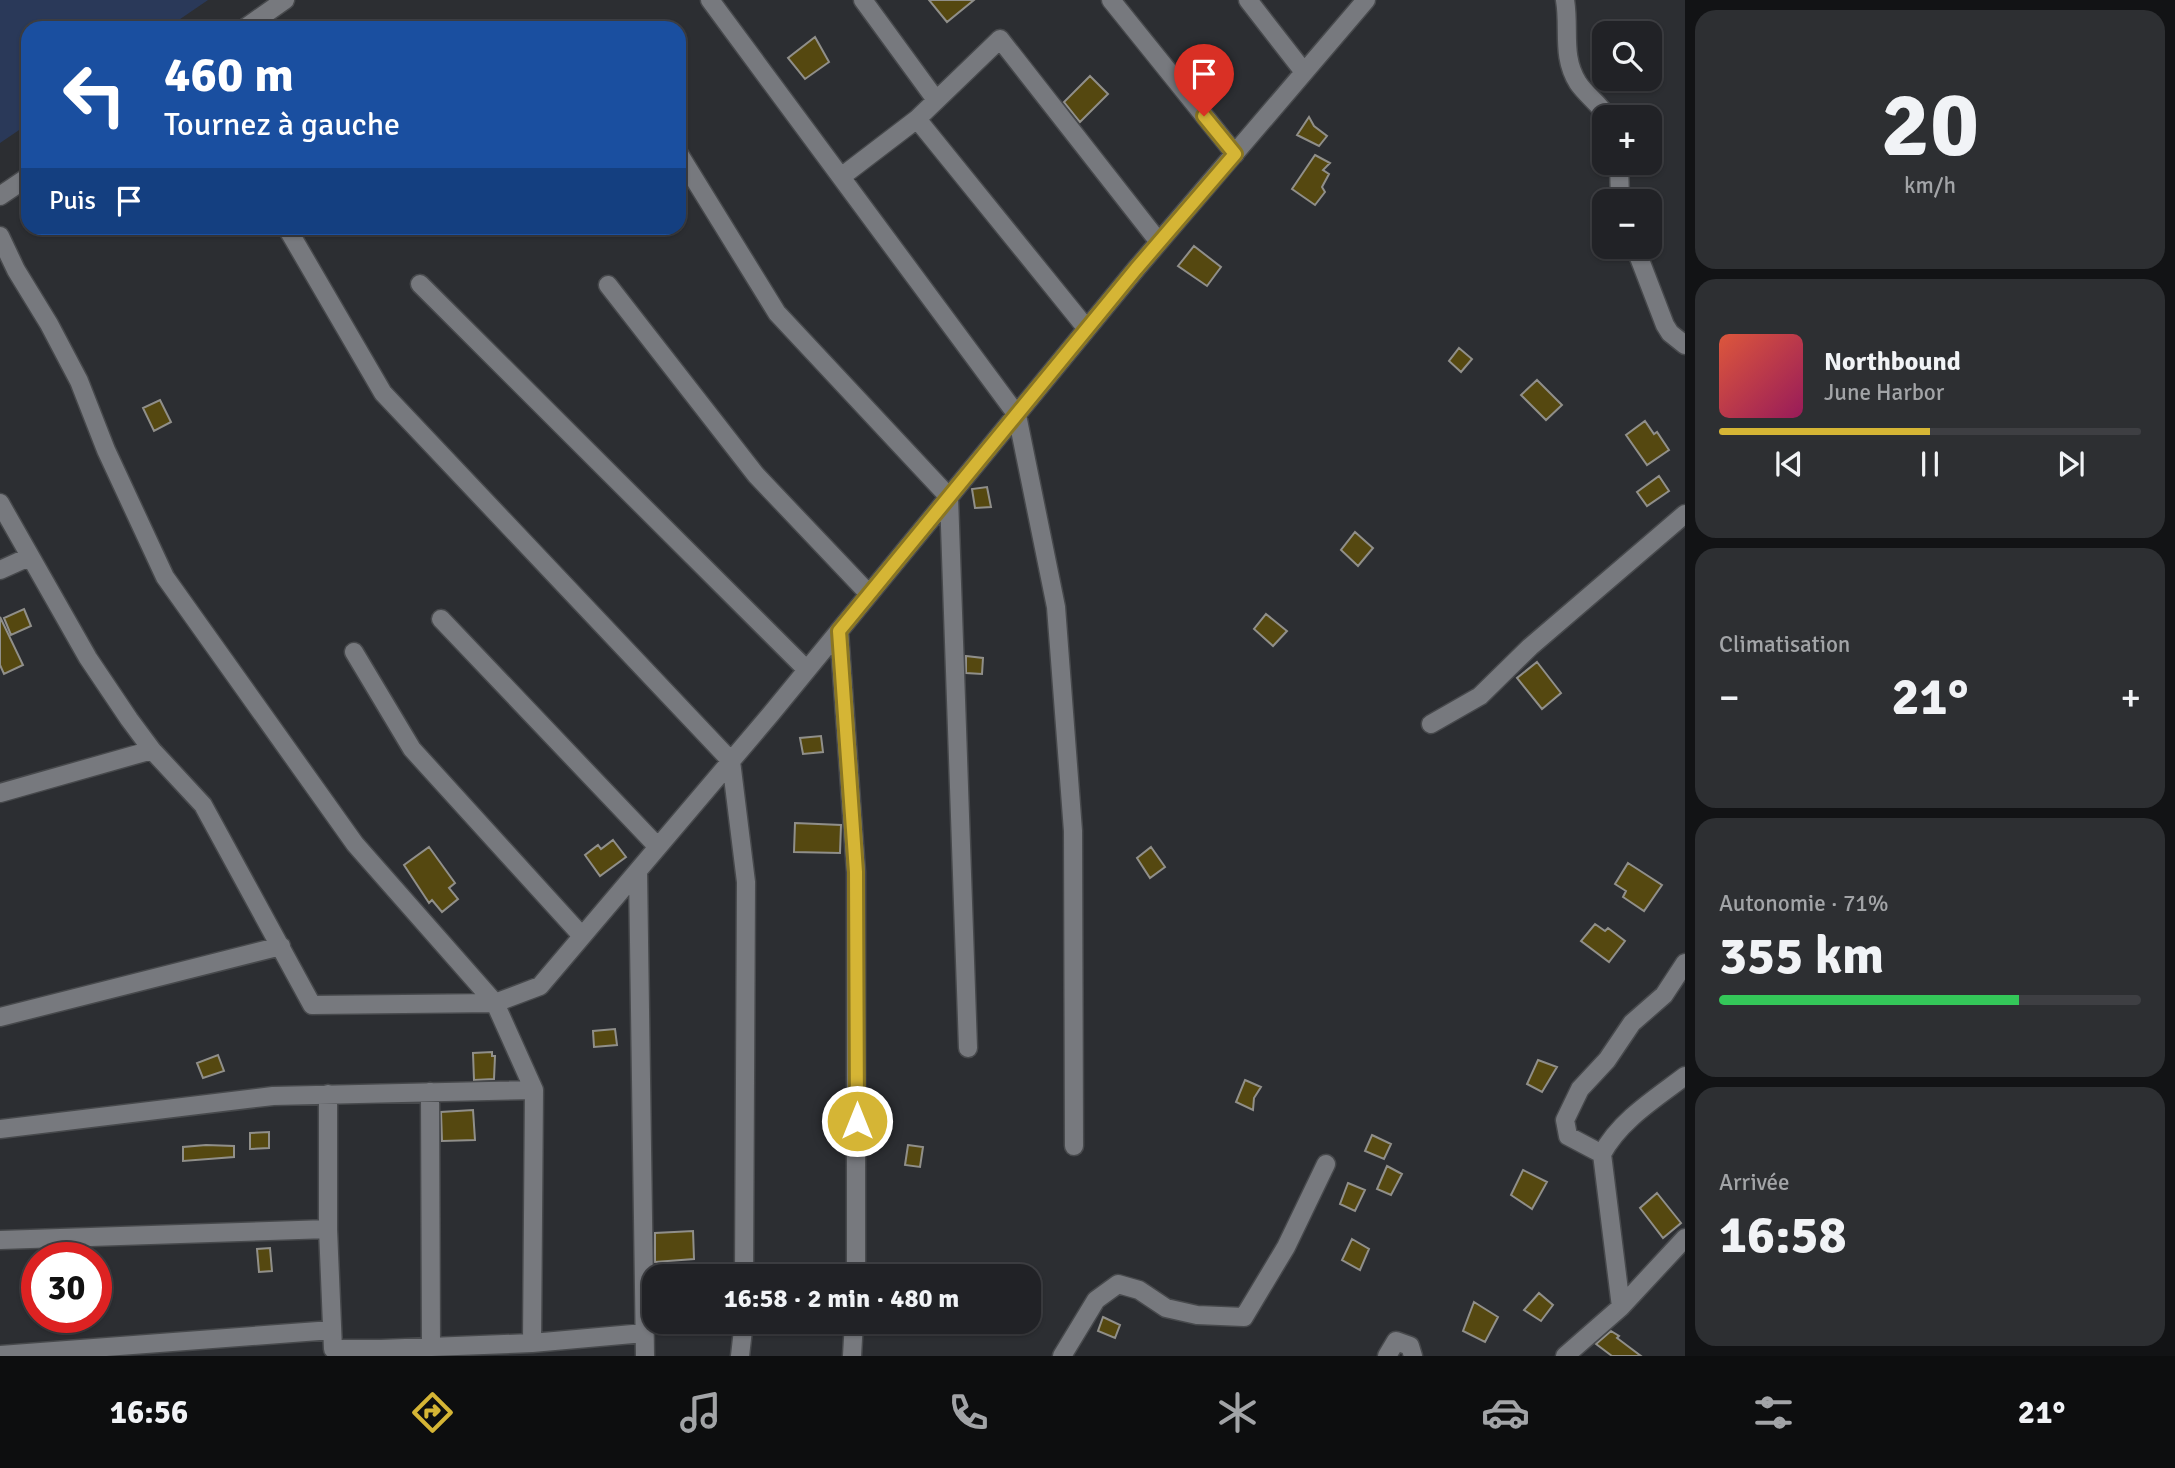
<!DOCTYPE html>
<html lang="fr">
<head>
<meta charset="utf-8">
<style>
	body { margin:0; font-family:Signika,sans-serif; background:#2d2f32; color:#f1f3f6; height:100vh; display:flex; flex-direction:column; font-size:26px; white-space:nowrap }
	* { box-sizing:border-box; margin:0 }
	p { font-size:23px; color:#a2a4a7 }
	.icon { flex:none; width:38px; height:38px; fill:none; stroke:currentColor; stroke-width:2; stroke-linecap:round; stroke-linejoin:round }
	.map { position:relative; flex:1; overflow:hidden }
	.drawer { display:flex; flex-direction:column; gap:10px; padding:10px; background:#121315; width:490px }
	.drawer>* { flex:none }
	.top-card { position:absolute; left:21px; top:21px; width:665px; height:214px; border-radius:21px; box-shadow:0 2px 5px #0004,0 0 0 2px #3e3f43; background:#1a4fa0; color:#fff; overflow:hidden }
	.tools { position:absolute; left:1592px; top:21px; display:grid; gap:14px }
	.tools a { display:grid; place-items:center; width:70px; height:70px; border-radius:14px; background:#212226; box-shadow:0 2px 5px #0004,0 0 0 2px #3e3f43; font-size:35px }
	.speed { position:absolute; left:21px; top:1242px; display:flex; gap:14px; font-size:35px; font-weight:700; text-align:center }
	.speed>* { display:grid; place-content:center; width:91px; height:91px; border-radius:50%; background:#212226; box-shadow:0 2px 5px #0004,0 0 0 2px #3e3f43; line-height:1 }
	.speed .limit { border:10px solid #d22; background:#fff; color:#111 }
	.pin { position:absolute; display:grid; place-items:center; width:60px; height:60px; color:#fff; margin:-72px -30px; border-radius:50% 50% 50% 0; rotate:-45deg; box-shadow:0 0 7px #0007 }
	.pin .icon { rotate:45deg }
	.me { position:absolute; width:77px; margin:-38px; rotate:0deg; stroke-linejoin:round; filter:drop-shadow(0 0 5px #0008) }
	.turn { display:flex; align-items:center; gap:24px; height:147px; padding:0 28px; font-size:32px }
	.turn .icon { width:91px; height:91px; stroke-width:2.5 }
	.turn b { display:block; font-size:49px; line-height:60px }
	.then { display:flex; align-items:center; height:66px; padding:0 28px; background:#0003; gap:14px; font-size:26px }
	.big { font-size:52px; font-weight:700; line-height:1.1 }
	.drawer .tile { flex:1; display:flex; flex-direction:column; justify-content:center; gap:10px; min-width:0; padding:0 24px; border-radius:21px; background:#2d2f32 }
	.drawer .dial { align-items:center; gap:0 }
	.dial b { font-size:91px; line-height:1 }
	.song { display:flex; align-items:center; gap:21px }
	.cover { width:84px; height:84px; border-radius:10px; background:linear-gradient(135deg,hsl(10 70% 55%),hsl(330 70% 35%)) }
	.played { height:7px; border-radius:4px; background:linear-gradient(90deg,#d5b535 50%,#3e3f43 50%) }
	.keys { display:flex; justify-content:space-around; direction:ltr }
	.heat { display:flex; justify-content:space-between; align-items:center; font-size:38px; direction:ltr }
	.charge { height:10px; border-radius:5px; background:linear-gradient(90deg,#34c759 71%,#3e3f43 0) }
	.trip { position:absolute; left:642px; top:1264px; width:399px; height:70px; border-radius:21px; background:#212226; box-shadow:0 2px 5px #0004,0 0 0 2px #3e3f43; font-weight:700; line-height:70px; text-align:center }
	.tabs { display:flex; height:112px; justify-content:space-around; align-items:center; background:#0d0e0f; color:#a2a4a7 }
	.tabs .icon { width:49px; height:49px }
	.tabs .selected { color:#d5b535 }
	.tabs b { font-size:32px; color:#f1f3f6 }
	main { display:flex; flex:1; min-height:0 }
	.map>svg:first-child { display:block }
	.green { fill:#2a3959 }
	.building { fill:#554810; stroke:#908f8a; stroke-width:2 }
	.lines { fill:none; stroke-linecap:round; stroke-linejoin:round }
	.minor-casing { stroke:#47494c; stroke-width:21 }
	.minor { stroke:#77797e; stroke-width:18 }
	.route-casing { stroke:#8a7622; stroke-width:18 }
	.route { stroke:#d5b535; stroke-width:12 }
</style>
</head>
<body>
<main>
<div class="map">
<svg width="1685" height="1356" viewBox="0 0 1685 1356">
	<rect width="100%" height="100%" fill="#2c2e32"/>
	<path class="green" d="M0 0H208L167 28H28V124L0 143Z"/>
	<path class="building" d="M929 0H974L947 22Z
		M815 37 829 62 805 79 788 58Z
		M1090 76 1108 94 1080 122 1064 102Z
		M1309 117 1314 126 1327 136 1319 146 1297 135Z
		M1315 155 1330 163 1323 170 1329 174 1322 187 1325 192 1315 205 1292 189Z
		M1194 246 1221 267 1207 286 1178 266Z
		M1459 348 1472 359 1461 372 1449 361Z
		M1537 380 1562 405 1546 420 1521 395Z
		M160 400 171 422 154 431 143 408Z
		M1645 421 1654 434 1657 432 1669 450 1647 465 1626 435Z
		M1659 476 1669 491 1647 506 1637 492Z
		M987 487 991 507 975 508 972 489Z
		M1355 532 1373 548 1358 566 1341 550Z
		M24 609 31 626 11 635 4 618Z
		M1266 614 1287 631 1273 646 1254 629Z
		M0 617 23 665 4 674 0 665Z
		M966 656 983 658 982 674 966 673Z
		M1537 662 1561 693 1542 709 1517 678Z
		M821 736 823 752 803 754 800 738Z
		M795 823 841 825 840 853 794 852Z
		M613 840 626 857 600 876 585 855 598 845 601 849Z
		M429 847 455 883 449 888 458 899 442 912 432 900 429 903 404 865Z
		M1151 847 1165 867 1150 878 1137 858Z
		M1628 863 1662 885 1644 911 1623 897 1626 891 1615 884Z
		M1595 924 1605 931 1608 928 1625 941 1609 962 1581 941Z
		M615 1029 617 1045 594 1047 593 1031Z
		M492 1052V1056H495L494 1079 474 1080 473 1053Z
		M218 1055 224 1071 203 1078 197 1063Z
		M1538 1060 1557 1067 1542 1092 1527 1084Z
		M1245 1080 1261 1087 1254 1098 1253 1110 1236 1102Z
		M473 1110 475 1140 442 1141 441 1112Z
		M269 1132V1148L250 1149V1133Z
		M1372 1135 1391 1144 1384 1159 1365 1151Z
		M206 1145 234 1146V1157L183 1161V1147Z
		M908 1145 923 1147 920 1167 905 1165Z
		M1387 1166 1402 1174 1391 1195 1377 1189Z
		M1523 1170 1547 1182 1532 1209 1511 1195Z
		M1348 1183 1365 1190 1355 1211 1340 1204Z
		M1657 1193 1681 1223 1663 1238 1640 1208Z
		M693 1231 694 1259 655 1262V1233Z
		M1352 1239 1369 1249 1360 1270 1342 1260Z
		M270 1248 272 1271 259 1272 257 1249Z
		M1539 1293 1553 1305 1541 1321 1524 1310Z
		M1474 1302 1498 1317 1485 1342 1463 1331Z
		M1103 1317 1120 1325 1115 1338 1098 1331Z
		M1611 1331 1619 1336 1617 1338 1641 1356H1612L1596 1344Z"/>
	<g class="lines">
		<defs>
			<path id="minor" d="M710 0 1017 415 1056 607 1073 831 1074 1146
				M863 0 936 100
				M1111 0 1235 154
				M1248 0 1304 72
				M1565 0C1570 29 1561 56 1578 83 1586 95 1600 104 1607 117
				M245 28 285 0
				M917 119 1087 329
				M679 154 777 313 949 497 968 1048
				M1619 163 1620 201
				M841 177 917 119 1000 39 1159 242
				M0 196 28 177
				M287 228 383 393 731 761 746 882 744 1276
				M0 236 16 270 49 324 79 381 106 450 165 577 355 844 495 1003 534 1090 532 1343 381 1349H333L328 1229V1094
				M1635 247 1665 325 1670 333 1685 345
				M420 284 807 670
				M608 285 756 475 869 594
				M0 503 88 658 129 719 152 750 203 805 312 1005 495 1003 540 986 770 715 1136 269 1366 0
				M0 570 29 557
				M441 619 658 847
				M839 631 856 872V1276
				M354 652 412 749 582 936
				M1431 724 1480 696 1530 647 1685 514
				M0 793 152 750
				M638 871 645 1356
				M0 1017 281 946
				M430 1092 431 1347
				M0 1129 273 1096 534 1090
				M1602 1154 1568 1136 1565 1120 1580 1089 1607 1060 1632 1023 1664 995 1685 963
				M0 1240 328 1229
				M1621 1307 1602 1154C1619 1121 1656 1098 1685 1076
				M532 1343 644 1333
				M0 1355 332 1330
				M740 1356 744 1321
				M852 1356 854 1321
				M1062 1356 1096 1300 1118 1284 1139 1290 1166 1308 1197 1315 1244 1317 1286 1247 1326 1164
				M1387 1356 1396 1341 1410 1346 1413 1356
				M1565 1356 1621 1307 1685 1238"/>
		</defs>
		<use href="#minor" class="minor-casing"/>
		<use href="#minor" class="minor"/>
	</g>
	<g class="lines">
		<defs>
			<path id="route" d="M857 1121 856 872 839 631 1136 269 1235 154 1204 116"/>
		</defs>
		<use href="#route" class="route-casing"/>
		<use href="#route" class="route"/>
	</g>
</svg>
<div class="tools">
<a><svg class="icon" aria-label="search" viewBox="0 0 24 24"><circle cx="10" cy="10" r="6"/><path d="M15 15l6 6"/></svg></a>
<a>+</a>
<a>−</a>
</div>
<div class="speed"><div class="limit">30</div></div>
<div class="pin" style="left:1204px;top:116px;background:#d93025"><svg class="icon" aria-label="arrive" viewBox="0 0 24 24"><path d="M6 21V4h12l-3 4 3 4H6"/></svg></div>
<svg class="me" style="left:857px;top:1121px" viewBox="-20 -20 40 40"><circle r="17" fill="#d5b535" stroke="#fff" stroke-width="3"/><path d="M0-11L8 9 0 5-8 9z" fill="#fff"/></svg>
<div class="trip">16:58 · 2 min · 480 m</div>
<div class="top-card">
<div class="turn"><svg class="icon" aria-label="left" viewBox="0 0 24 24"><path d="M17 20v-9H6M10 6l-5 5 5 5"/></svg><div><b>460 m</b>Tournez à gauche</div></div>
<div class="then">Puis<svg class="icon" aria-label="arrive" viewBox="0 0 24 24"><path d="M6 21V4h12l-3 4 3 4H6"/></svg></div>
</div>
</div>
<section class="drawer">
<div class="tile dial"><b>20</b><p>km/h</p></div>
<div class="tile">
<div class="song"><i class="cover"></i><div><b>Northbound</b><p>June Harbor</p></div></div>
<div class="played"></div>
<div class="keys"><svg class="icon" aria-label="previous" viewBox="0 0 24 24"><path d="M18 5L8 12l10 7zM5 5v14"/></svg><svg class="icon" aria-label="pause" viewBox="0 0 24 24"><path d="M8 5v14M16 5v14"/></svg><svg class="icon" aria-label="next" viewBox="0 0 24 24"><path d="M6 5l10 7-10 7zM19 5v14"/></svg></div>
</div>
<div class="tile"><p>Climatisation</p>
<div class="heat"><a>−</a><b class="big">21°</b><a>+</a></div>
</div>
<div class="tile"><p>Autonomie · 71%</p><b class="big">355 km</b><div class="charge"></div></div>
<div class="tile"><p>Arrivée</p><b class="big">16:58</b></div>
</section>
</main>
<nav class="tabs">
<b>16:56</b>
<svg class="icon selected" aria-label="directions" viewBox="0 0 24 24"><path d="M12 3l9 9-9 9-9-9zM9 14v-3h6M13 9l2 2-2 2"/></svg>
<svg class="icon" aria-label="music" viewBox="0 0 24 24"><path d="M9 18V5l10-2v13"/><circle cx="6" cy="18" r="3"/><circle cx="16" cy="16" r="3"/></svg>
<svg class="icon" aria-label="phone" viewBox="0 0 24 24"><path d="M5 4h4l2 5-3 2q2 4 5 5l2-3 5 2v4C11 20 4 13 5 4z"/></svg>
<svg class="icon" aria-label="climate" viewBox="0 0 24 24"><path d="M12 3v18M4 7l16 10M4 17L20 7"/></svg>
<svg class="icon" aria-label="car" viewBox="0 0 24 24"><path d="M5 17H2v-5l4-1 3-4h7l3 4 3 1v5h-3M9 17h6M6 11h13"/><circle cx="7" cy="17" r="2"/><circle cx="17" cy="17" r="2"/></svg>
<svg class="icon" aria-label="filters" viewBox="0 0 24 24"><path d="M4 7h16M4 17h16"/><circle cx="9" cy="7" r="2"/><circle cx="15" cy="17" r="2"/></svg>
<b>21°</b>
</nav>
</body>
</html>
